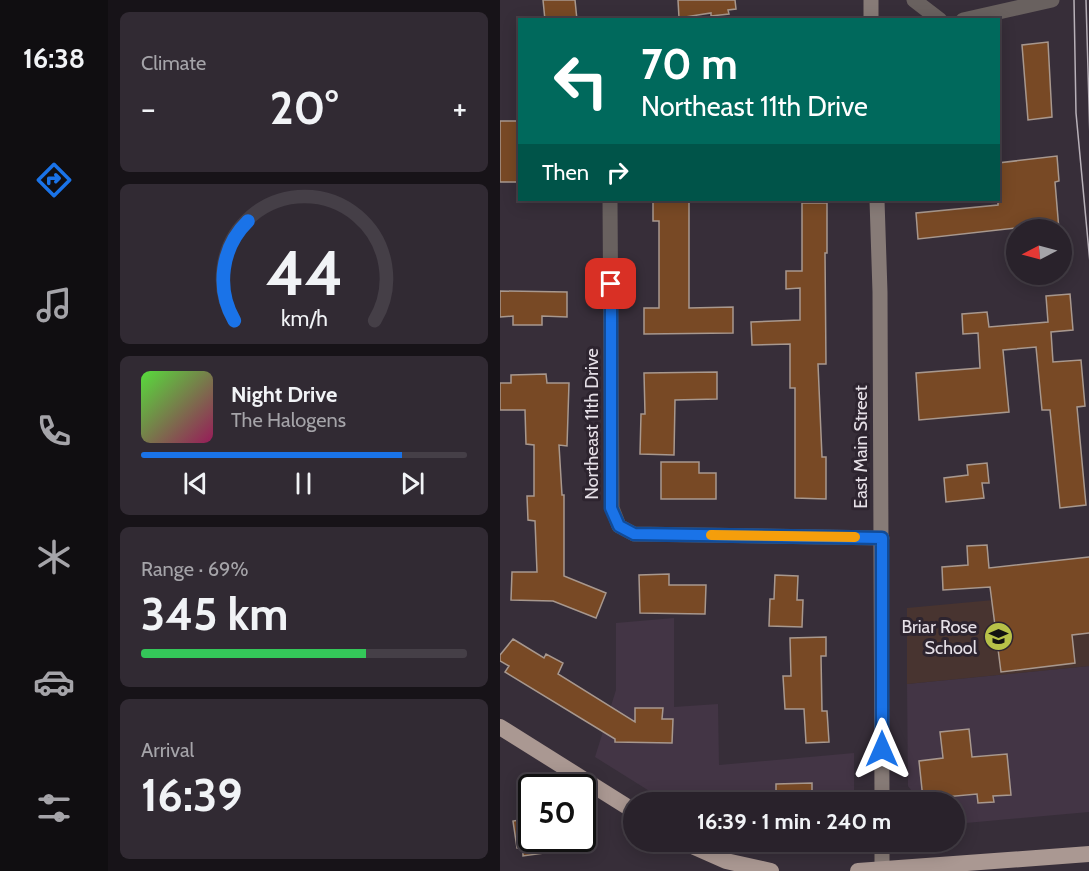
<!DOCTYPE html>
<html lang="en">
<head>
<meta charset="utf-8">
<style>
	body { margin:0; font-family:Cabin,sans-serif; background:#312a33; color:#f1f3f6; height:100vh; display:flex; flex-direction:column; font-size:22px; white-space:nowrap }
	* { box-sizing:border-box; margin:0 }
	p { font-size:20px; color:#a5a4a9 }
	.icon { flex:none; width:33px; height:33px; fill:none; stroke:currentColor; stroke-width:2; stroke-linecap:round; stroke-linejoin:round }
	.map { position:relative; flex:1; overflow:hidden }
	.sheet { display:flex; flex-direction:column; gap:12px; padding:12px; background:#171318; width:392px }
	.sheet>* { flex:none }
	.top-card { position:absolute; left:18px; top:18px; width:482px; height:183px; border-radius:0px; box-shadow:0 3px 15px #0003,0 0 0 2px #453f47; background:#00695c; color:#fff; overflow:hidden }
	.needle { width:39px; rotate:264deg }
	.buttons { position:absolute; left:506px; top:219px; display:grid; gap:12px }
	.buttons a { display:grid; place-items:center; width:66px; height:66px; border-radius:50%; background:#29222b; box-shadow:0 3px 15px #0003,0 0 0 2px #453f47; font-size:30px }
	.speed { position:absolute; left:18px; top:774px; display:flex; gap:12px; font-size:30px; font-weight:700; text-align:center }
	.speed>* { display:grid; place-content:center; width:78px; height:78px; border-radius:50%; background:#29222b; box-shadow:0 3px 15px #0003,0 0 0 2px #453f47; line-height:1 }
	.speed .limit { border:3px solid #111; border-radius:9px; background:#fff; color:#111 }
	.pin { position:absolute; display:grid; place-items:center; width:51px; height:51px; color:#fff; margin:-26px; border-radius:12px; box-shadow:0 3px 9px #0006 }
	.me { position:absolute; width:66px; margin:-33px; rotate:0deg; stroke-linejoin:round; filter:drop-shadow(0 0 4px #0008) }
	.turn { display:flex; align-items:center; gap:21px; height:126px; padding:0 24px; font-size:27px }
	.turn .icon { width:78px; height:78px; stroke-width:2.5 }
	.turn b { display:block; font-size:42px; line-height:51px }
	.then { display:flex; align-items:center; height:57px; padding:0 24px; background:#0003; gap:12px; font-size:22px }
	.big { font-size:45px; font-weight:700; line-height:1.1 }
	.sheet .tile { flex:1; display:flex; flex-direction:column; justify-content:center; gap:9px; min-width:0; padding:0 21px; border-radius:9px; background:#312a33 }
	.sheet .dial { align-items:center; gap:0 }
	.dial svg { height:156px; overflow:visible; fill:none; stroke:#453f47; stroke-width:7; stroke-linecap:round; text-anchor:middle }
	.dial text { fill:#f1f3f6; stroke:none }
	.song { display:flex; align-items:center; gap:18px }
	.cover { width:72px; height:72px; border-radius:9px; background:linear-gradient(135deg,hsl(110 70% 55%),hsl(330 70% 35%)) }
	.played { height:6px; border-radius:3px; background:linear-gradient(90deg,#1a73e8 80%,#453f47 80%) }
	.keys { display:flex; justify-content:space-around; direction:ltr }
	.heat { display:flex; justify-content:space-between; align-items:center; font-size:33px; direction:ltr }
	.charge { height:9px; border-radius:4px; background:linear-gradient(90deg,#34c759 69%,#453f47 0) }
	.trip { position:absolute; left:123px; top:792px; width:342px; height:60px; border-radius:30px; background:#29222b; box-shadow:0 3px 15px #0003,0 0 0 2px #453f47; font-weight:700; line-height:60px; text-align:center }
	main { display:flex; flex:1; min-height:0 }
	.tabs { display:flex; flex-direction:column; width:108px; justify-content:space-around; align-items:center; background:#100e11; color:#a5a4a9 }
	.tabs .icon { width:42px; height:42px }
	.tabs .current { color:#1a73e8 }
	.tabs b { font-size:27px; color:#f1f3f6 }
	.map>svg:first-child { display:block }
	.built { fill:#433545 }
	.education { fill:#483430 }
	.building { fill:#784925; stroke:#a8988e; stroke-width:1.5 }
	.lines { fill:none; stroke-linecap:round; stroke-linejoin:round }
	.minor { stroke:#69615f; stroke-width:15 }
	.tertiary { stroke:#69615f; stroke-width:15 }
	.secondary { stroke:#877b77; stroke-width:15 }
	.trunk { stroke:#aa9892; stroke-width:16 }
	.tram { stroke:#b8b1b9; stroke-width:1.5 }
	.route-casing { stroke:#114b97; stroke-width:15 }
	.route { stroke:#1a73e8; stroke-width:10 }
	.slow { stroke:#f59e0b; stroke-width:10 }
	.labels { text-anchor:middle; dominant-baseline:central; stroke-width:6; stroke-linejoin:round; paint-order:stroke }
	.street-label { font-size:18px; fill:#e6e0e7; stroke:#2d242f }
	.poi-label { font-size:18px; fill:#e6e0e7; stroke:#2d242f; text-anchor:end }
</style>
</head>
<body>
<main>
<nav class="tabs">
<b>16:38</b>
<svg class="icon current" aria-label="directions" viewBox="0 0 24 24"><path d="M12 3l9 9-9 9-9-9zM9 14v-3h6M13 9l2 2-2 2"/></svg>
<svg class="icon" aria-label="music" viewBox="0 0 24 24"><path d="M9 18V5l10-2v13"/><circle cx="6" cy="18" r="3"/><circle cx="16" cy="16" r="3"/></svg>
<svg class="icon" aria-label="phone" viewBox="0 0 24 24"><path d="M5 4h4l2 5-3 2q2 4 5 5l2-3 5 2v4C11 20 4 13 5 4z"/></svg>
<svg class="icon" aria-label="climate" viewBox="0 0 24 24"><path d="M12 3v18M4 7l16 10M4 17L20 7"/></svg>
<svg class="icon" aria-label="car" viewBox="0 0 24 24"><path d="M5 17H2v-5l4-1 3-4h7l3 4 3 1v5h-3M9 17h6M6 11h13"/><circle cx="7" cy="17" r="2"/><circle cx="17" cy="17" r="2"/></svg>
<svg class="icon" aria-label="filters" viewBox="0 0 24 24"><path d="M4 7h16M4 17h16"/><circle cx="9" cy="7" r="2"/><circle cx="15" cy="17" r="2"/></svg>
</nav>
<section class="sheet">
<div class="tile"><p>Climate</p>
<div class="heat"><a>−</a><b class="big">20°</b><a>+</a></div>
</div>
<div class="tile dial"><svg viewBox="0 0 100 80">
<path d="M14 69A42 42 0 1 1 86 69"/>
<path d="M14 69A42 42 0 0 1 21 18" stroke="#1a73e8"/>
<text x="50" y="56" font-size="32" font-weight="700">44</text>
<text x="50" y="72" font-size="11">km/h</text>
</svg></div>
<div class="tile">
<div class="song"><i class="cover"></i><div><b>Night Drive</b><p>The Halogens</p></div></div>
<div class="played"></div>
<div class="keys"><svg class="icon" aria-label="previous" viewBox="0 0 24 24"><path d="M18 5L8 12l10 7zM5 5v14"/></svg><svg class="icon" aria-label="pause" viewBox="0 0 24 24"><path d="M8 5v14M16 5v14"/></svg><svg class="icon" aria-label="next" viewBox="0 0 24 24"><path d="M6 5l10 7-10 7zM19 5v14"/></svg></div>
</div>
<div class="tile"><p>Range · 69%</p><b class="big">345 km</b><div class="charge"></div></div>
<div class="tile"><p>Arrival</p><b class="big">16:39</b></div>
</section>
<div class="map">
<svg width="590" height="871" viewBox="0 0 590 871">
	<rect width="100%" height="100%" fill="#372e39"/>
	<path class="built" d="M174 618V707L218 704 219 765 354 753V802H167L95 757 116 690V623Z
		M589 666V812L455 824 454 802H420L408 786 407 684Z"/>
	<path class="education" d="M589 591V666L407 684V608Z"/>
	<path class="building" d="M43 0H75L77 20H45Z
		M178 0H235L236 9 228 10 229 14 211 16V13L179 18Z
		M548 42 552 117 528 120 522 45Z
		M0 121H20V182H0Z
		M557 156 559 181 555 182 559 230H533V226L418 239 416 213 498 205V163Z
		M153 200H189V308L233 307V333L144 334V308H159V221H153Z
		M302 203H327V253H325L326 364H318L322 457H326V499L295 498V388H290V344L252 345 251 322 300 320V288L286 289V271H302Z
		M0 291 67 292V317L42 316V325H13V316L0 317Z
		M570 294 573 330 551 332 553 362 581 360 585 406 577 407 586 505 560 508 550 410H542L536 347 503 350 509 412 419 420 416 373 480 368 478 333 463 334 462 314 487 312 489 327 548 322 546 296Z
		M217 372V399L175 400 174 455 140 454 141 414H145L144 373Z
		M46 374 47 383H69L67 446 59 445 62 495H64V576L106 593 96 618 53 601 11 600 12 572H37L35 521 28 520 27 496H34V445L26 444 25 410H0V383H11V375Z
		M161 462H199V473H216V499H161Z
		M487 463 489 483H482L484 498 446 502 444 478 468 475 467 465Z
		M487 545 489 568 590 557V633L572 635 575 663 501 672 490 587 443 590 442 567 468 565 467 546Z
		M169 574V585H206L205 614 140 613 139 575Z
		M275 575 298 576 297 600H303L302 627 269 626 270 599H274Z
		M326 637V656H321L322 711H327L329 742 306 743 304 709H285L283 676H291L290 638Z
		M13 639 44 658 46 654 63 663 58 674 135 722V708H163L162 719H173L172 743 115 742V739L5 672 9 666 0 661V655Z
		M469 729 472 757 507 754 511 795 493 796 494 802 478 803 477 794 423 799 419 761 443 758 440 732Z
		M312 783V802H276V784Z
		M32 818V838H79L80 848 23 856V848H17L13 821Z"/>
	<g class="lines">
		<path class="minor" d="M110 200 112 508 119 526 134 534 382 538"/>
		<path class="tertiary" d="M414 0 440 20
			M463 20 552 0"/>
		<path class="secondary" d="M371 0V20
			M377 200 380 292 382 802
			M382 842V870"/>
		<path class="trunk" d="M0 727 134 811
			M183 842 226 861 271 871
			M358 871 590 854"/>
		<path class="tram" d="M574 0 576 113 590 263
			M586 0 590 140"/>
	</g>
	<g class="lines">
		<defs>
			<path id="route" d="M111 284V508L119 526 134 534 382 538V749"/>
		</defs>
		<use href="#route" class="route-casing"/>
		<use href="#route" class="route"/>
		<path class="slow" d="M211 535 355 537"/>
	</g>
	<defs>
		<symbol id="school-disc" viewBox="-11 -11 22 22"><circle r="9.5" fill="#b7c148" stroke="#2d242f"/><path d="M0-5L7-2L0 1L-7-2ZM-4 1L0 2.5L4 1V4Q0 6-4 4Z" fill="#111"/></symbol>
	</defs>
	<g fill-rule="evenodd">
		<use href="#school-disc" x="482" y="620" width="33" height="33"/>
	</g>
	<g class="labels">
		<g class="street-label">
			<text transform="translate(92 424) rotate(-90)">Northeast 11th Drive</text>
			<text transform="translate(361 447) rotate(-90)">East Main Street</text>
		</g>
		<g class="poi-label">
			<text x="477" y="627">Briar Rose<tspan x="477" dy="21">School</tspan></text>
		</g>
	</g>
</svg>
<div class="buttons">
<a><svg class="needle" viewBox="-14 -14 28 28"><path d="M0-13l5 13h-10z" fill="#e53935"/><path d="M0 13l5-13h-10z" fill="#a5a4a9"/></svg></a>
</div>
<div class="speed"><div class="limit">50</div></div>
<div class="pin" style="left:111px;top:284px;background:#d93025"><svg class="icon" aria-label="arrive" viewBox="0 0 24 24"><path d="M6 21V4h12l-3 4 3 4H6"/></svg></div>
<svg class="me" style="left:382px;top:749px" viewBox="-20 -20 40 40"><path d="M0-17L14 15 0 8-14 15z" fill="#1a73e8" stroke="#fff" stroke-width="4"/></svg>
<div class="trip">16:39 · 1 min · 240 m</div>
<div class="top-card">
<div class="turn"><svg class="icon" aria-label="left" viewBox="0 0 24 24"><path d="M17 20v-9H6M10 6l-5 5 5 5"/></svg><div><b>70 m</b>Northeast 11th Drive</div></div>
<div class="then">Then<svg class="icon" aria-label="right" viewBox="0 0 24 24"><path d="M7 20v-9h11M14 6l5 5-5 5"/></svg></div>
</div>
</div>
</main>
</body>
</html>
